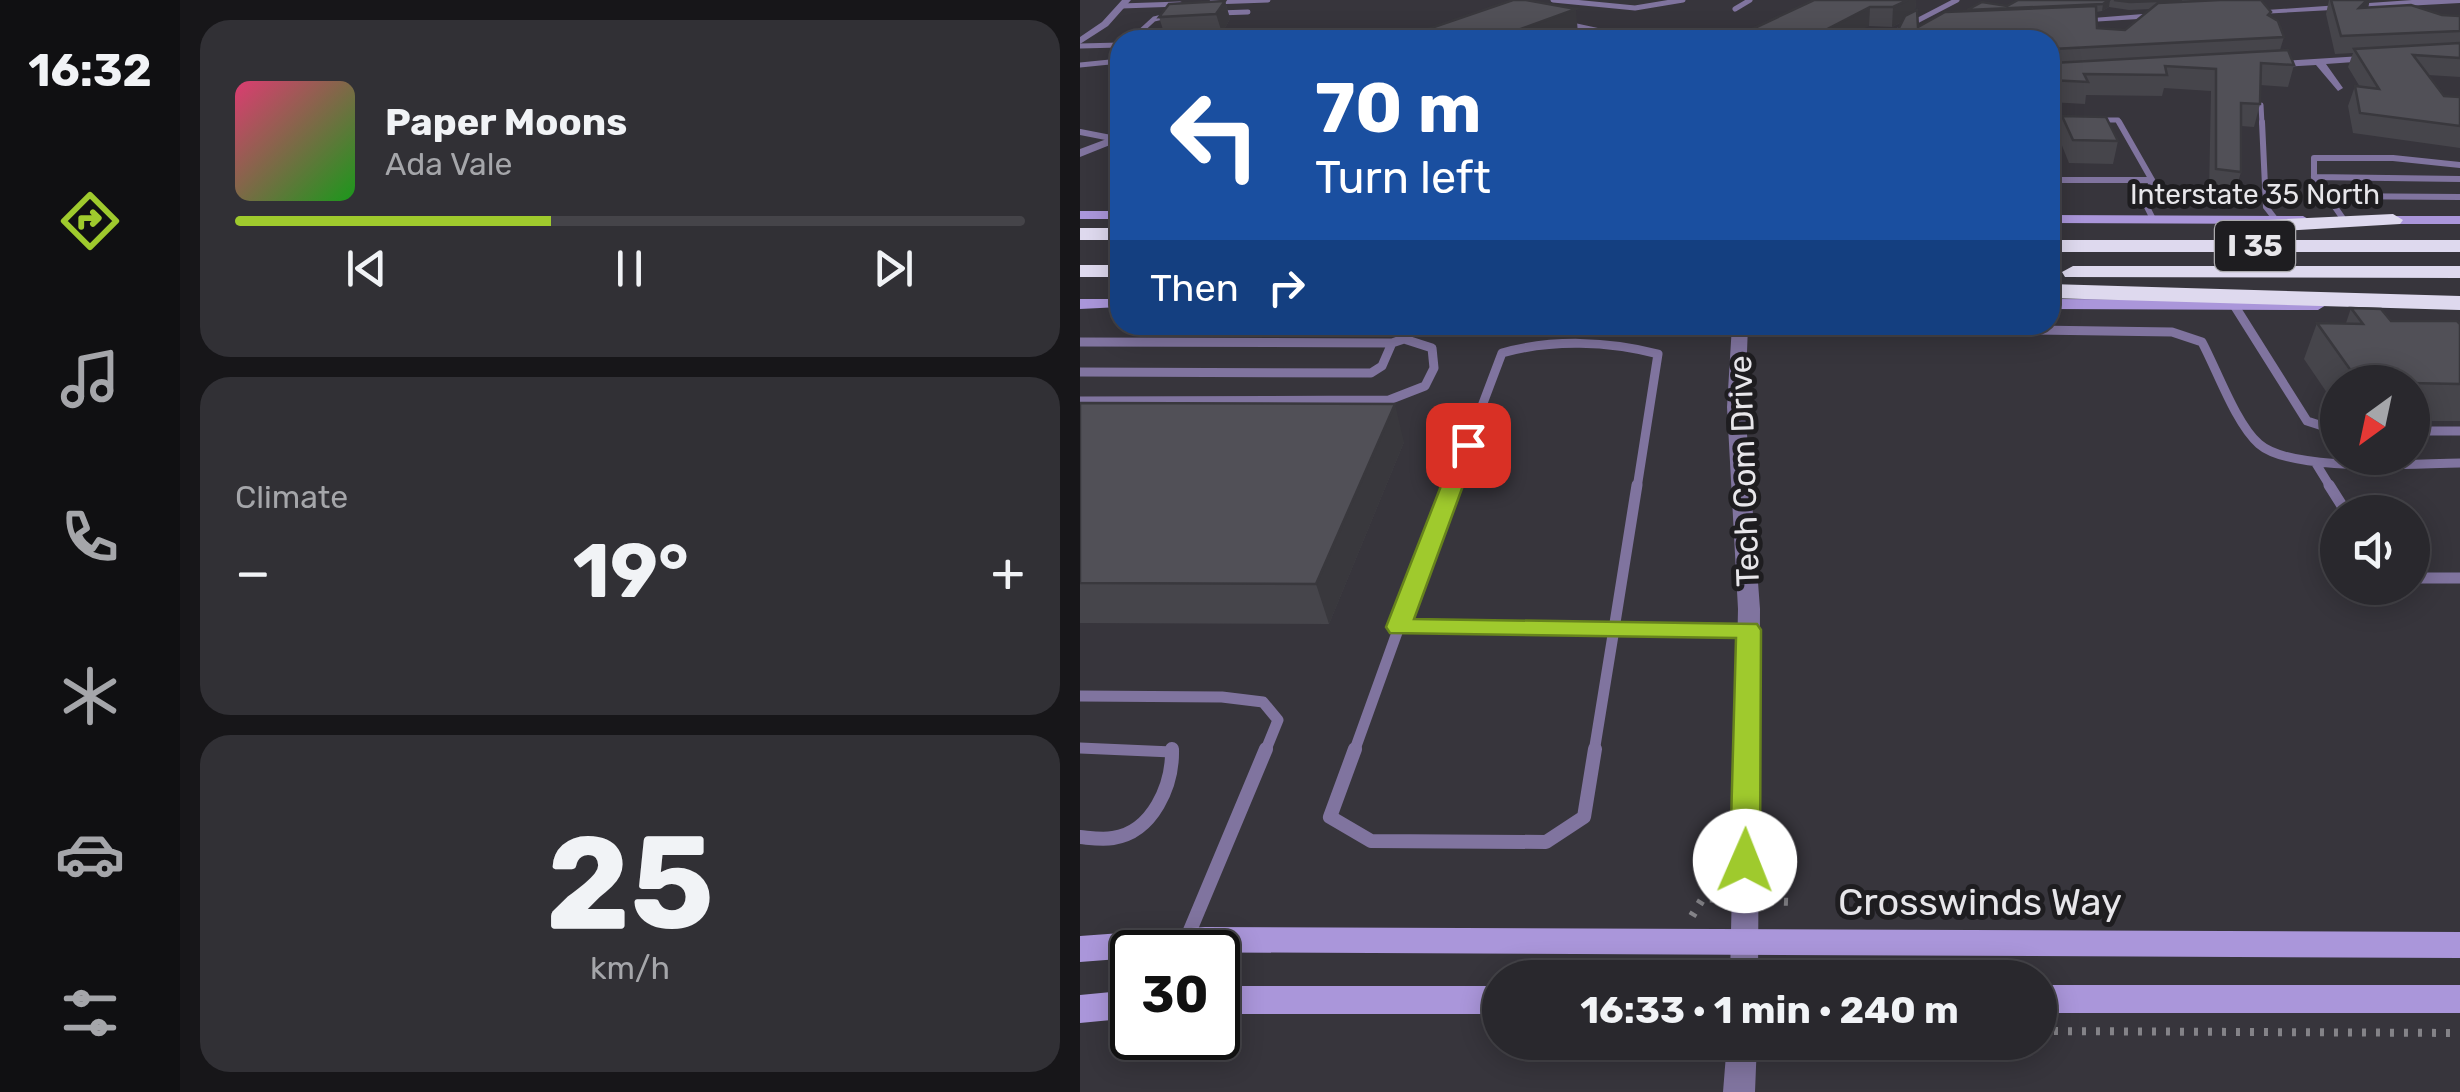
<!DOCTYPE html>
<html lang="en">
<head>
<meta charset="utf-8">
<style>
	body { margin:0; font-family:Rubik,sans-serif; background:#313035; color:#f1f3f6; height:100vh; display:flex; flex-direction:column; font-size:38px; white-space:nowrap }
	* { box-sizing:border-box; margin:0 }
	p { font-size:32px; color:#a5a6aa }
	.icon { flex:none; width:55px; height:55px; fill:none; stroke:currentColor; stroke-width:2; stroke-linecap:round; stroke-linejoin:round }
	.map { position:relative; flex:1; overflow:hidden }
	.side { display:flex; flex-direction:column; gap:20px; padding:20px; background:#171619; width:900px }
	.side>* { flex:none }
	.hud { position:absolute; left:30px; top:30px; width:950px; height:305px; border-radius:30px; box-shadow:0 5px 25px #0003,0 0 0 2px #454449; background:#1a4fa0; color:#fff; overflow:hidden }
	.needle { width:65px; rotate:213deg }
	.buttons { position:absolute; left:1240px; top:365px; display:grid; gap:20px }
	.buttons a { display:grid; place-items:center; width:110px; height:110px; border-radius:50%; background:#29282d; box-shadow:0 5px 25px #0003,0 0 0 2px #454449; font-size:50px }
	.speed { position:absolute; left:30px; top:930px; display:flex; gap:20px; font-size:50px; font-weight:700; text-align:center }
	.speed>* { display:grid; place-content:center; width:130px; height:130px; border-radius:50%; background:#29282d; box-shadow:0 5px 25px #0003,0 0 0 2px #454449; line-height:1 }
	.speed .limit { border:5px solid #111; border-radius:15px; background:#fff; color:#111 }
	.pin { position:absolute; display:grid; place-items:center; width:85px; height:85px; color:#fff; margin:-42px; border-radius:20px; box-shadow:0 5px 15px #0006 }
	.me { position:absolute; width:110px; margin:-55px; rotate:1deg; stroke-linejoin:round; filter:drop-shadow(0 0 8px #0008) }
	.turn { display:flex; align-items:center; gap:35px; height:210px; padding:0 40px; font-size:45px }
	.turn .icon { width:130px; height:130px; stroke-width:2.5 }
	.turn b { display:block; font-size:70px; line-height:85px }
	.then { display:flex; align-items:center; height:95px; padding:0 40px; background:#0003; gap:20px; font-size:38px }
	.big { font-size:75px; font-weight:700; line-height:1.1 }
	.side .tile { flex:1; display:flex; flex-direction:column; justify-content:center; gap:15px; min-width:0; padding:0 35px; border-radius:30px; background:#313035 }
	.side .dial { align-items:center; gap:0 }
	.dial b { font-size:130px; line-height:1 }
	.song { display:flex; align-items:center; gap:30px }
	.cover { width:120px; height:120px; border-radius:15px; background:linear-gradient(135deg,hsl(340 70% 55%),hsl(120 70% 35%)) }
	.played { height:10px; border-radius:5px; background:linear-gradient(90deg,#9fca2d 40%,#454449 40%) }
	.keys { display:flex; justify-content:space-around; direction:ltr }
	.heat { display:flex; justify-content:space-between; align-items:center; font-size:55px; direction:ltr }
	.trip { position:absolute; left:402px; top:960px; width:575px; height:100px; border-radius:50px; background:#29282d; box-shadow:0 5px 25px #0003,0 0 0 2px #454449; font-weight:700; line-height:100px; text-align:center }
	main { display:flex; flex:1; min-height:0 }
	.tabs { display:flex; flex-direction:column; width:180px; justify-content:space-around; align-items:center; background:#101012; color:#a5a6aa }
	.tabs .icon { width:70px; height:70px }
	.tabs .selected { color:#9fca2d }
	.tabs b { font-size:45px; color:#f1f3f6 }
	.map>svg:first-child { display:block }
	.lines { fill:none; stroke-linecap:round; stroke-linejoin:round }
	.path { stroke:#848388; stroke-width:8; stroke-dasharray:4 10; stroke-linecap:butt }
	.lane-far4 { stroke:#80749f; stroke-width:5 }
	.lane-far3 { stroke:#80749f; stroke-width:6 }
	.lane-far2 { stroke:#80749f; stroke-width:9 }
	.lane-far1 { stroke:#80749f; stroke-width:11 }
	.lane { stroke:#80749f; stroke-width:14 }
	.street { fill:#80749f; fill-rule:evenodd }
	.secondary { fill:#aa96da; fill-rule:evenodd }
	.highway { fill:#ded9ee; fill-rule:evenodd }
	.wall { fill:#46454b; fill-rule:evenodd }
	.shaded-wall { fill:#39383d }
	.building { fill:#515057; stroke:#39383d; stroke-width:2.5 }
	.route { fill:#9fca2d; stroke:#67831d; stroke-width:2.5 }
	.labels { text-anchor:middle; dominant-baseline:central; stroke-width:10; stroke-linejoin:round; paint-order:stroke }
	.far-street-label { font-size:28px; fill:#e7e6ea; stroke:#1e1d20 }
	.shield { fill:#1e1d20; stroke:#abaaad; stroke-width:2.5 }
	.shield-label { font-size:30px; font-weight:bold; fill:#e7e6ea }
	.street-label { font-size:32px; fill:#e7e6ea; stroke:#1e1d20 }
	.near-street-label { font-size:38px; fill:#e7e6ea; stroke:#1e1d20 }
</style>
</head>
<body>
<main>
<nav class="tabs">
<b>16:32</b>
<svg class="icon selected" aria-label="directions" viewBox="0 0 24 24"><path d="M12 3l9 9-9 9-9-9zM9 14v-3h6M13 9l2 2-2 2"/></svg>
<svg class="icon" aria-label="music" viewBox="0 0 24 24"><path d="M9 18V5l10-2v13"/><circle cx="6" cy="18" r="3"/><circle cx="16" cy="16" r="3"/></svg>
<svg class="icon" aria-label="phone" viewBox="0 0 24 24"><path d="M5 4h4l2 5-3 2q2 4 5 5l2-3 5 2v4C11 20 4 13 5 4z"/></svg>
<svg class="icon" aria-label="climate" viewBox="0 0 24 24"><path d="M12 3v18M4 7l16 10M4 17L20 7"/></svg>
<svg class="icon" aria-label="car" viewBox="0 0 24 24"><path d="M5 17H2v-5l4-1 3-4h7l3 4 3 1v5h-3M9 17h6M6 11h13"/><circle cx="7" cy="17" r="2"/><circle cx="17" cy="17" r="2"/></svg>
<svg class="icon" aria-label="filters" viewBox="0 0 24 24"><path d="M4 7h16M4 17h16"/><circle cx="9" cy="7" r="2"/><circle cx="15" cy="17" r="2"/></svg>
</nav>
<section class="side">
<div class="tile">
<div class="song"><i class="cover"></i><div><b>Paper Moons</b><p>Ada Vale</p></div></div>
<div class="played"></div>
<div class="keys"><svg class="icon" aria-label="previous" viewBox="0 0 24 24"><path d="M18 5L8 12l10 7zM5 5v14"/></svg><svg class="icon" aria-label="pause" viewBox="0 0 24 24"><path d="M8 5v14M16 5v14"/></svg><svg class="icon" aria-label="next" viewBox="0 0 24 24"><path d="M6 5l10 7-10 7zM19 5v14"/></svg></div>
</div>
<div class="tile"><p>Climate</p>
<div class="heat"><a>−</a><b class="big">19°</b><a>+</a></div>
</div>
<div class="tile dial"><b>25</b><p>km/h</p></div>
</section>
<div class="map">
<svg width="1380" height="1092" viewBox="0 0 1380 1092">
	<rect width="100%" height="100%" fill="#37353c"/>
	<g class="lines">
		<path class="path" d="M690 901 712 902
			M612 916 623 898 640 899
			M960 1031 1380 1033"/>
		<path class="lane-far4" d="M473 0 555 8 603 0
			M132 2 188 0
			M41 6 100 4
			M655 9 670 0
			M138 13 168 12
			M487 24 529 33 512 40
			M829 25 877 0
			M51 40 74 19 91 15
			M0 46 40 45
			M0 65 40 61
			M1181 105 1182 124
			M970 120H993
			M1015 120H1038L1040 124"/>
		<path class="lane-far3" d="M1039 122 1072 180 1065 203 1073 219
			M1182 122 1186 207 1196 220
			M0 132 36 139
			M1234 177V158H1313L1380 165
			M970 180H1072
			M1244 196 1380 197
			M1264 220 1234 177 1380 179"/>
		<path class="lane-far2" d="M1154 305 1227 421 1258 431
			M945 325 956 330 1092 332 1122 342C1137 370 1156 424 1179 444 1212 473 1336 463 1380 463
			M0 342 312 343 324 339 335 325
			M0 372 291 373 302 366 312 343
			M0 401 309 400 345 386 354 368 352 348 324 339
			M1332 431H1380
			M1235 462 1251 488
			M371 488 422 353C472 339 528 341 578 354L557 488"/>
		<path class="lane-far1" d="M1249 485 1266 512
			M1332 578H1380
			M319 627 534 629
			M319 627 372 485
			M534 629 668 630
			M534 629 557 485
			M0 696 142 697 183 702 198 720 185 752
			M0 748 92 752
			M274 752 319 627
			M514 752 534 629"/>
		<path class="lane" d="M275 749 250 817 291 841 466 842 504 817 515 749
			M0 837C11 838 22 840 33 838 73 832 93 785 92 749
			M101 952 186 749"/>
		<path class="street" d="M42 0H51L28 26 0 44V37L22 22Z
			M1332 0H1380V3L1162 15 1158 12Z
			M1088 12 1091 17 993 23 988 20Z
			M819 27 827 29 809 40H797Z
			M1298 55 1302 60 1246 64 1263 88 1258 91 1236 65 1187 68 1182 65 1187 62Z
			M40 134V141L0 157V149Z
			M652 325H668L665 407 680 609 678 978H650L658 609 647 407Z
			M647 1042H677L675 1092H643Z"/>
		<path class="secondary" d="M0 211H40V219H0Z
			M970 215 1223 216 1230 220 1223 224 970 223Z
			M1380 216V224H1297L1290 220 1297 216Z
			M0 299H40V307L0 309Z
			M970 299 1238 300 1246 305 1238 310 970 309Z
			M125 927 1380 932V958L52 952V958L0 962V936Z
			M960 985H1380V1013H960Z
			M138 986H420V1014H138Z
			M52 990V1018L0 1023V995Z"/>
		<path class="highway" d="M1313 214 1323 220 1320 224 1166 233 1156 227 1166 221Z
			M0 228H40V240H0Z
			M970 240H1380V252H970Z
			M0 265H40V277H0Z
			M993 266H1380V278L985 277 982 272Z
			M970 284 1380 296V310L970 298Z"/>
	</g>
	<path class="wall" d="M734 0H836L835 10 838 27 887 11 927 6 938 0H1181L1204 37 1200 50 1214 65 1208 87 1180 85V104L1174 127 1161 126V172L1154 196 1129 193 1131 91 1084 88 1082 96 1006 95 1005 104 970 102V40H813L822 22 812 27 789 26 649 40ZM1029 7 1049 10 1071 9 1045 30 1017 28 1016 12 1022 11Z
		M1243 0H1290L1288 7 1380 16V77L1348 75 1364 96 1380 97V148L1273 133 1268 106 1275 86 1280 87 1268 67 1273 53 1255 54 1246 14 1249 0Z
		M145 1 150 19 142 33 85 36 79 17Z
		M982 116 1038 141 1033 164 989 163 979 138Z
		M1271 308 1311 321 1380 324V421H1332V382H1258V409L1224 359 1237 323H1266Z
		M0 403 324 442 249 624 0 623Z"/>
	<path class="shaded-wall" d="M828 0H836L835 15 812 27 813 7Z
		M1030 0 1029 7 1022 11 1023 4Z
		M1287 0H1290L1287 11 1279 8Z
		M145 1 150 19 142 33 136 14Z
		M790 7 789 26 764 40 734 36Z
		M496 9 498 34 482 40H410Z
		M315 404 324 442 249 624 236 584Z"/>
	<path class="building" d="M433 0H446L496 9 410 40H316Z
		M734 0H828L813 7H790L734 36 767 40H649Z
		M938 0H1029L1023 4 887 10 902 2 927 6Z
		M1034 0H1102L1050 2Z
		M1140 0H1181L1191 12 1188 15 1198 21 1204 37 973 49 970 57V40H813L825 16 837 10 838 27 865 12 1016 6 1017 28 1045 30 1078 3Z
		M1251 0H1287L1279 8 1331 5 1362 15 1380 16V31L1261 36Z
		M145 1 136 14 79 17 89 4Z
		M1380 43V58L1333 55 1364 96 1380 97V126L1280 113 1275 86 1299 89 1274 49Z
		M1208 50 1214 65 1181 63 1180 104 1161 103V172L1136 169V69L1085 66 1087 75 1004 74 1008 82 970 80V59L973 63Z
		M982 116 1026 117 1038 141 993 140Z
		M1271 308 1301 309 1311 321H1377L1380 324V384L1279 382 1237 323 1283 324Z
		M0 403 315 404 236 584 0 583Z"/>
	<path class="route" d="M388 439 398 445 334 619 677 624 681 630 680 861 675 870 665 874 654 870 650 861 656 638 310 633 306 627 377 445Z"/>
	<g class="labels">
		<g class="far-street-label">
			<text x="1175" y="194">Interstate 35 North</text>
		</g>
		<rect class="shield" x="1135" y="221" width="80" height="50" rx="8"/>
		<g class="shield-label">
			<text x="1175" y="246">I 35</text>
		</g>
		<g class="street-label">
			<text transform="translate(664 471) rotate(-92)">Tech Com Drive</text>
		</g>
		<g class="near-street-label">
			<text x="900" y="902">Crosswinds Way</text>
		</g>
	</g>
</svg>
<div class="buttons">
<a><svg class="needle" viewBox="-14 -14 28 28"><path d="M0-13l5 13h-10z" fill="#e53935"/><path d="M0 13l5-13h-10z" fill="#a5a6aa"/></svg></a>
<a><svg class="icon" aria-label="sound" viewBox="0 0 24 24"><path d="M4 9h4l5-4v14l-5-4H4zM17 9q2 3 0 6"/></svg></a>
</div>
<div class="speed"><div class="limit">30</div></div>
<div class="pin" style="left:388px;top:445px;background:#d93025"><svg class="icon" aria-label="arrive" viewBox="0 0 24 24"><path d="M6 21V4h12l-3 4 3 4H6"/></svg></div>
<svg class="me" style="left:665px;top:861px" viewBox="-20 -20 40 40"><circle r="19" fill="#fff"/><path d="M0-13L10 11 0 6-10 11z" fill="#9fca2d"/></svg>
<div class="trip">16:33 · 1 min · 240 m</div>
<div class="hud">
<div class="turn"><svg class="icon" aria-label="left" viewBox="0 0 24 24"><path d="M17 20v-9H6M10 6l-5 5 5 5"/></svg><div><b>70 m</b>Turn left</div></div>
<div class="then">Then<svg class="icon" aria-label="right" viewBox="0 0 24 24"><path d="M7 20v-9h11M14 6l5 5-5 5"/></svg></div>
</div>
</div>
</main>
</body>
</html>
